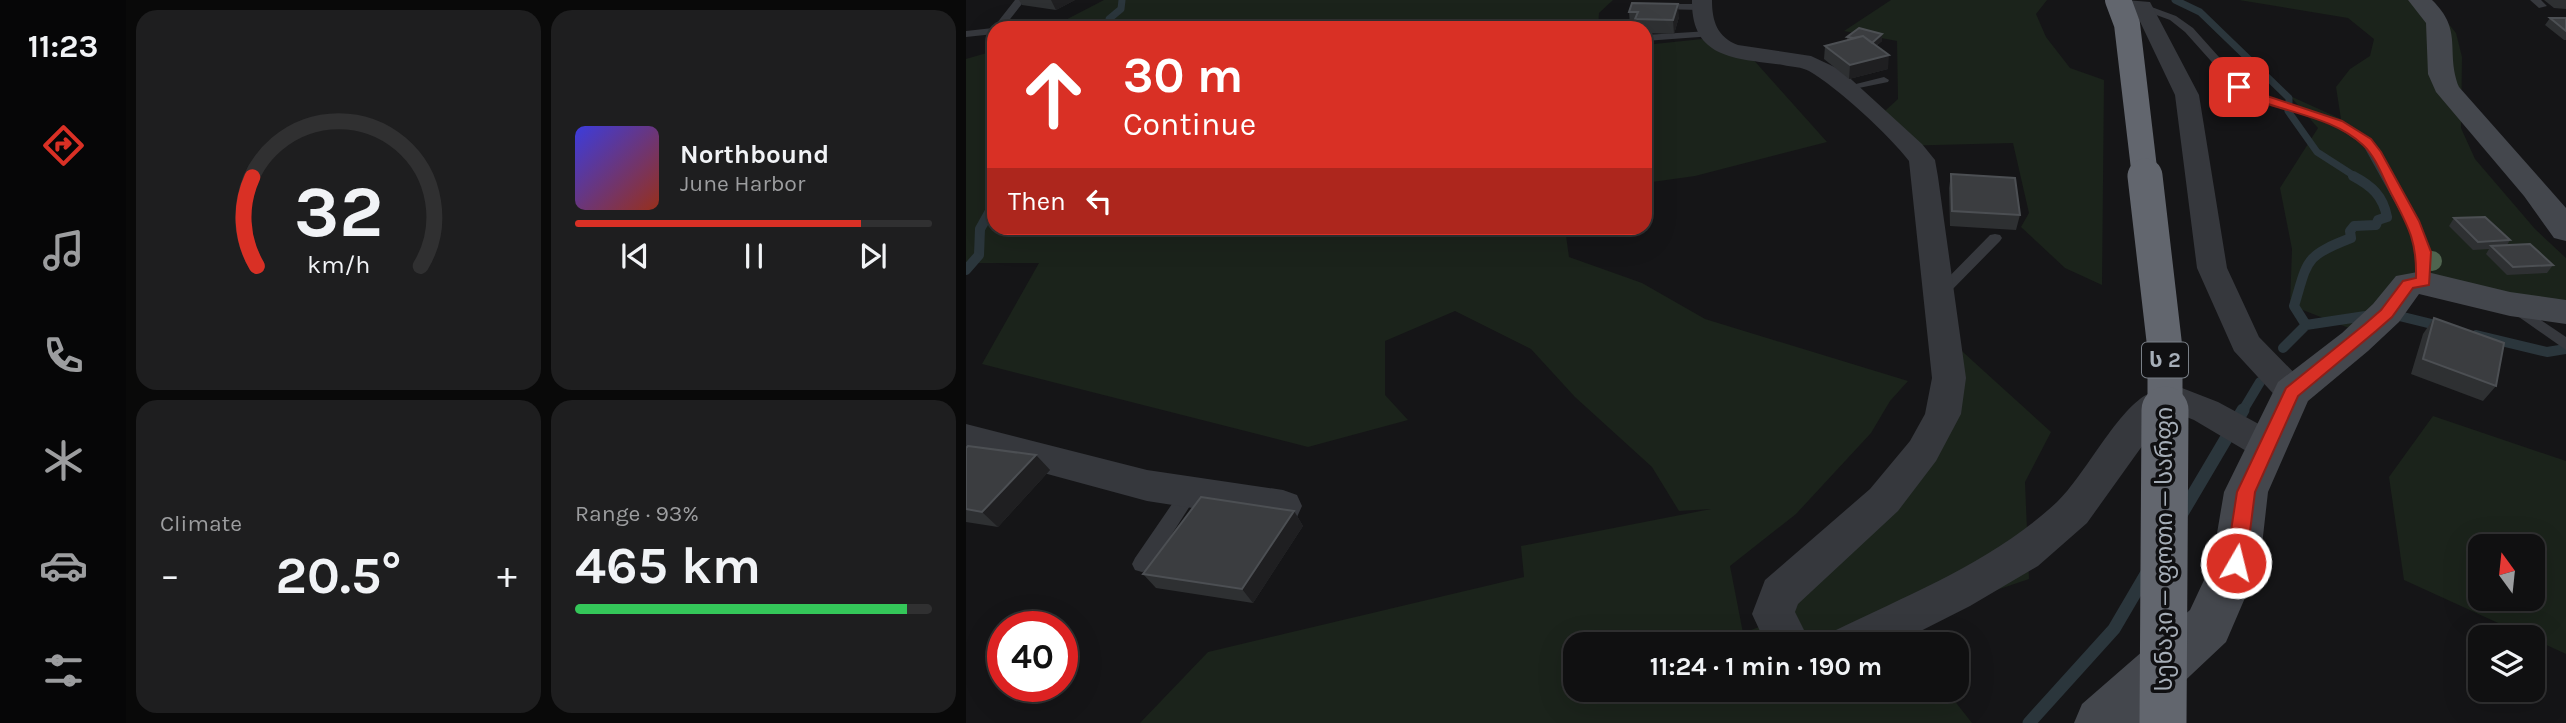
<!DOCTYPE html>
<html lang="en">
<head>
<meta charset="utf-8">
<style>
	body { margin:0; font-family:Karla,"Noto Sans Georgian",sans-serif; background:#1e1e1f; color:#f1f3f6; height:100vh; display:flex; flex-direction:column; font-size:26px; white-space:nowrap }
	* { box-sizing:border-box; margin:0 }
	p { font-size:23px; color:#9c9d9f }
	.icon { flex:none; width:38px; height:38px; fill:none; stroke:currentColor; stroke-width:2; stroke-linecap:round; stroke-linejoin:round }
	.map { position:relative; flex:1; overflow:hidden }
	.side { display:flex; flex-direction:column; gap:10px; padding:10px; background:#090909; width:840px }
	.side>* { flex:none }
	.hud { position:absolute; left:21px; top:21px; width:665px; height:214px; border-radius:21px; box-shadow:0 7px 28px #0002,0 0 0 2px #303031; background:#d93025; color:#fff; overflow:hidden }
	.needle { width:46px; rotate:345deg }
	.buttons { position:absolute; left:1502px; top:534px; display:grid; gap:14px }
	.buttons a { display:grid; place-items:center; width:77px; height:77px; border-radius:14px; background:#101011; box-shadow:0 7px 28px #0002,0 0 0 2px #303031; font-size:35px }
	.speed { position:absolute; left:21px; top:611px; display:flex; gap:14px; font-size:35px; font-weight:700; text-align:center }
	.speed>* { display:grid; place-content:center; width:91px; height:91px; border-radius:50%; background:#101011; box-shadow:0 7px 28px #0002,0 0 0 2px #303031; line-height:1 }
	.speed .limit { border:10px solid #d22; background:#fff; color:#111 }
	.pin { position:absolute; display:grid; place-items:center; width:60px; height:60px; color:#fff; margin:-30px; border-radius:14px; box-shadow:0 4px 10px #0006 }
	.me { position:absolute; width:77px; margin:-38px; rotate:8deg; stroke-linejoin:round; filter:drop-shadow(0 0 5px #0008) }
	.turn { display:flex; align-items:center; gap:24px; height:147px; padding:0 21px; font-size:32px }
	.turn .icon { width:91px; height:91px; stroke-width:2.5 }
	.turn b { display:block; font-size:49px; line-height:60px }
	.then { display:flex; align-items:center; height:66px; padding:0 21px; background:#0003; gap:14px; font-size:26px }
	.big { font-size:52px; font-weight:700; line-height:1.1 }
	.side .card { flex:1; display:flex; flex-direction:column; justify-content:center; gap:10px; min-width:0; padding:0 24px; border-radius:21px; background:#1e1e1f }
	.side .dial { align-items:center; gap:0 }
	.dial svg { height:182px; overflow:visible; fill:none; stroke:#303031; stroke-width:7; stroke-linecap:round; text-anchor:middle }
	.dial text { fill:#f1f3f6; stroke:none }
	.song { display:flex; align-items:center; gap:21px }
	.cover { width:84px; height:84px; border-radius:10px; background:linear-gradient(135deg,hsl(240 70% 55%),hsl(10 70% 35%)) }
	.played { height:7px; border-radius:4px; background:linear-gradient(90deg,#d93025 80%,#303031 80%) }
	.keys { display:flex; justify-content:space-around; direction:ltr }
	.heat { display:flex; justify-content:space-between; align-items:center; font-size:38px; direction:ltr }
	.charge { height:10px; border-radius:5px; background:linear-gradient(90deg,#34c759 93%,#303031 0) }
	.side .tiles { flex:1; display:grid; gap:10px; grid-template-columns:repeat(2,1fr) }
	.trip { position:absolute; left:597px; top:632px; width:406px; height:70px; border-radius:21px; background:#101011; box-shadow:0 7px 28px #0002,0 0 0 2px #303031; font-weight:700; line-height:70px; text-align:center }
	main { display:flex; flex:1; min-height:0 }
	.menu { display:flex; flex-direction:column; width:126px; justify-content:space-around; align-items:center; background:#060607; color:#9c9d9f }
	.menu .icon { width:49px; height:49px }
	.menu .on { color:#d93025 }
	.menu b { font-size:32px; color:#f1f3f6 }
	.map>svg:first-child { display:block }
	.green { fill:#1b231b; fill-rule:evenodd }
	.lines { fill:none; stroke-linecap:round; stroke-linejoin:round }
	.stream-far2 { stroke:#2b363c; stroke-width:7 }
	.stream-far1 { stroke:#2b363c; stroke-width:10 }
	.stream { stroke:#2b363c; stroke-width:13 }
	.lane { fill:#36383d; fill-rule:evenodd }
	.street { fill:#36383d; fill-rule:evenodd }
	.secondary { fill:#44474d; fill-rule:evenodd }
	.highway-bridge-far2 { stroke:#62666e; stroke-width:26 }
	.highway-bridge-far1 { stroke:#62666e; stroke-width:35 }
	.highway-bridge { stroke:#62666e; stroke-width:47 }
	.tree { fill:#4f644f }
	.wall { fill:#2e3032 }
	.shaded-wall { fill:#1f1f21 }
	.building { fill:#3b3d40; stroke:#4c4f53; stroke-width:2 }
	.route { fill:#d93025; stroke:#8d1f18; stroke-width:2 }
	.labels { text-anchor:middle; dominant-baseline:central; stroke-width:7; stroke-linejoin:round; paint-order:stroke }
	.shield { fill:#101012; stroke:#797f86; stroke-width:2 }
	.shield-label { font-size:21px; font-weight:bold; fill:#a6aeb8 }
	.street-label { font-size:23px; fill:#a6aeb8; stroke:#101012 }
</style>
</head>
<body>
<main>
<nav class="menu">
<b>11:23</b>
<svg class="icon on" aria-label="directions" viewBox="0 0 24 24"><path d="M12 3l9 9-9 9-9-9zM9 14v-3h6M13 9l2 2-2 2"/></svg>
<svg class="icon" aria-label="music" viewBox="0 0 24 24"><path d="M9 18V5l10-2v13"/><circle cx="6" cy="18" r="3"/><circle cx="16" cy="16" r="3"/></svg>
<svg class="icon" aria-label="phone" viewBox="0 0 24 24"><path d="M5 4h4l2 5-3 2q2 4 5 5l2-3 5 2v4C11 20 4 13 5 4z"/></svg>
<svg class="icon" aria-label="climate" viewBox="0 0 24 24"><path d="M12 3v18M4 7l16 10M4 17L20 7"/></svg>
<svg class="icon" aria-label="car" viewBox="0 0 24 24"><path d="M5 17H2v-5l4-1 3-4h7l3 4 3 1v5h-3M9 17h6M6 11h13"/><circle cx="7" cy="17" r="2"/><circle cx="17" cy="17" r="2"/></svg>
<svg class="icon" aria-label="filters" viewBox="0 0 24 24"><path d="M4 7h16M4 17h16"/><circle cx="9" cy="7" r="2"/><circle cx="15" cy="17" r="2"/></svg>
</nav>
<section class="side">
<div class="tiles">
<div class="card dial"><svg viewBox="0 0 100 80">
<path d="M14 69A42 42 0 1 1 86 69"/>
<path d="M14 69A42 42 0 0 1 12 30" stroke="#d93025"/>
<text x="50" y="56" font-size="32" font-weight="700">32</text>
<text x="50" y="72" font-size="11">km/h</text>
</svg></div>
<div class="card">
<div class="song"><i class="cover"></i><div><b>Northbound</b><p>June Harbor</p></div></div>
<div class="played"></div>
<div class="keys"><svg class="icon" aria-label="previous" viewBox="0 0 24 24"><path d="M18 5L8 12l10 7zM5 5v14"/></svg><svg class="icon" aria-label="pause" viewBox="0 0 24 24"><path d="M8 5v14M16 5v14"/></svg><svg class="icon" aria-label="next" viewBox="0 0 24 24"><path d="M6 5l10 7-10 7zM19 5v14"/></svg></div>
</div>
<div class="card"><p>Climate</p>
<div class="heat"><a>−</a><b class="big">20.5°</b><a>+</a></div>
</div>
<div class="card"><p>Range · 93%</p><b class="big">465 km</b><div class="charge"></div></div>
</div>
</section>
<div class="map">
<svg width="1600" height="723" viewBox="0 0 1600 723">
	<rect width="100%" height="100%" fill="#151517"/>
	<path class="green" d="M138 0H647L633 13 632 28H84Z
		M925 0H1081L1070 14 1080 37 1104 68 1138 80 1136 285 1099 268 1055 227 1063 213 1047 143 931 146 908 121 932 99 931 41 878 31Z
		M1273 0H1453L1481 22 1490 33 1496 57 1495 128 1509 159 1569 229 1600 258V307L1457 282 1393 332 1324 305 1326 249 1314 188 1352 128 1324 96 1375 119 1370 87 1384 69 1404 56 1408 39 1382 18Z
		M736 39 753 52 785 57 861 142 729 176 679 183V45Z
		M28 51V228H599L603 257 676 283 739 319 942 381 924 401 905 433 830 514 764 566 777 633 817 618 930 480 977 392 987 343 1085 432 1059 482 1063 579 930 624 945 644H609V690H980L1006 723H174L242 652 558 577 555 546 745 509 713 511 686 467 609 397 565 349 489 311 419 341V395L442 420 342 447 16 364 73 263H0V59Z
		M1467 416 1600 461V654L1438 580 1423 477ZM1514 546H1566V598H1514Z"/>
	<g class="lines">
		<path class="stream-far2" d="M1209 0 1234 12 1323 98V102
			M149 28 143 26V19L155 9 156 0
			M1322 111 1351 152 1390 177"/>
		<path class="stream-far1" d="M0 270 13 255 14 229 28 204
			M1425 314 1478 327
			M1340 325 1328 306C1342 260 1338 256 1385 238L1384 231 1388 226 1410 225 1412 220 1421 217C1417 196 1406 186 1387 176
			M1510 335 1581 352 1600 349
			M1317 348 1340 325 1406 315
			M1276 412 1294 382"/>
		<path class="stream" d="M1215 515 1277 410
			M1063 723 1148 629 1182 571"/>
		<path class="lane" d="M49 0H59L37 28H28V34L0 37V31L27 28Z
			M1564 0H1575L1581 6 1573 8Z
			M1166 2H1172L1210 16 1227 28 1278 85 1292 94 1376 121 1405 139 1415 152 1453 221 1465 252 1462 285H1452L1450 282 1451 252 1439 221 1397 145 1368 125 1284 98 1270 89 1219 32 1204 20 1166 6Z
			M689 4H735L740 7 735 10 692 9 687 6Z
			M743 31 747 32V36L679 41V35Z
			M918 77 923 80 922 82 883 90 878 87Z
			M1029 234 1034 235 1036 238 1034 241 979 297H969L967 294 969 291 1024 235Z
			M1548 302 1600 337V350L1543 310 1541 307Z
			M223 486 229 488 232 493 229 498 183 570 176 572 169 570 166 564 169 558 217 488Z"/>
		<path class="street" d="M726 0H746C746 21 751 37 772 45L845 56 875 70 956 144 969 160 972 177 1000 378 995 414 970 461 932 511 832 604 829 612 845 644H800L786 614 799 580 904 489 944 441 959 414 966 378 943 161C924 136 870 86 843 71 836 67 826 67 817 65 771 58 725 60 726 0Z
			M1160 0 1184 2 1233 95 1261 268 1293 337 1338 383 1343 392 1338 401 1326 405 1314 401 1268 351 1231 268 1209 95 1168 9Z
			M1216 388 1252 402 1313 435 1318 445 1313 455 1300 459 1287 455 1228 420 1213 414 1203 415 1184 435 1121 523 1072 566 1004 606 929 644H863L870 630C946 593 1028 561 1091 502 1118 477 1153 406 1184 393 1194 389 1206 389 1216 388Z
			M0 424 181 470 317 490 331 495 336 506 331 517 317 522 181 501 0 452Z"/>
		<path class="secondary" d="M1442 0H1466C1498 31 1479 51 1493 87L1600 208V241L1588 238 1558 196 1470 92 1462 74 1460 23Z
			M1457 271 1544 292 1600 300V324L1544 316 1453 294 1433 322 1402 351 1342 401 1302 492 1294 563 1260 642 1174 723H1108L1116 704 1224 610 1246 563 1258 492 1312 382 1376 333 1407 304 1430 276Z"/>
		<path class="highway-bridge-far2" d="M1152 0 1161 24 1179 177"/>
		<path class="highway-bridge-far1" d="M1179 176 1199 349V412"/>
		<path class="highway-bridge" d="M1197 723 1199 410"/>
	</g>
	<circle class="tree" cx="1466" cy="261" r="10"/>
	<path class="wall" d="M53 0H109L90 10 56 5Z
		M1578 0H1600V9L1588 8Z
		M666 3 713 17 708 34 679 33V28H670L669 25H664L663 12Z
		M1584 18H1600V40H1598L1579 25Z
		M916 34V41L910 46 922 69 883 79 858 59 859 46 881 40V37Z
		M985 174 1054 215 1050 230 984 226 983 188Z
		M1488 218 1544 240 1541 245 1587 265 1581 273 1541 275 1520 254 1523 249 1507 250 1483 226Z
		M1468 318 1530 386 1517 401 1445 374 1457 334Z
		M0 448 70 455 84 470 32 527 0 522Z
		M328 511 337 526 287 603 190 588 177 574Z"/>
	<path class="shaded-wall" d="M85 0H109L90 10Z
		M712 4 713 17 708 34 707 20Z
		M916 34V41L904 50 905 43Z
		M923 55 922 69 883 79 884 65Z
		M70 455 84 470 32 527 16 512Z
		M328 511 337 526 287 603 276 589Z"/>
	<path class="building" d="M666 3 712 4 707 20 669 19 672 12H663Z
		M1584 18H1600V31Z
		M893 28 916 34 906 43 897 36 887 38 881 37Z
		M897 36 923 55 884 65 859 46Z
		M985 174 1049 178 1054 215 986 211Z
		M1519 217 1544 240 1512 242 1488 218Z
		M1564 244 1587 265 1547 267 1525 246Z
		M1468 318 1538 343 1530 386 1457 359Z
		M2 446 70 455 16 512 0 509V448Z
		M235 497 328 511 276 589 177 574Z"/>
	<path class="route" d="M1270 85H1277L1292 93 1376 121 1405 139 1415 152 1453 221 1465 252 1463 285 1447 288 1426 317 1410 331 1332 396 1289 492 1280 563 1277 569 1270 571 1263 569 1260 563 1271 492 1320 388 1399 324 1415 310 1437 281 1450 278C1451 242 1443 228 1427 197 1418 181 1411 158 1397 145 1363 113 1309 113 1270 90Z"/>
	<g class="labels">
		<rect class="shield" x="1176" y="342.5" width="46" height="35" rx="5"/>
		<g class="shield-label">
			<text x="1199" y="360">ს 2</text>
		</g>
		<g class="street-label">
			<text transform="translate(1198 549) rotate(-90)">სენაკი — ფოთი — სარფი</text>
		</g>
	</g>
</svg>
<div class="buttons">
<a><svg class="needle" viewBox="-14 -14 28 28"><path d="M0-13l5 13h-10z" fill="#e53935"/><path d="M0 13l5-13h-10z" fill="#9c9d9f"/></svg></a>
<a><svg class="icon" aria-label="layers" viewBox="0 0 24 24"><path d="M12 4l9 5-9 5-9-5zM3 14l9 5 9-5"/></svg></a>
</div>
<div class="speed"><div class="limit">40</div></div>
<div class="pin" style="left:1273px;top:87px;background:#d93025"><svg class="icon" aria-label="arrive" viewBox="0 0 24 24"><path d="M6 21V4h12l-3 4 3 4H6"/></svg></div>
<svg class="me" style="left:1270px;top:563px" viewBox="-20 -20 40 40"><circle r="17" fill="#d93025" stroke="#fff" stroke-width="3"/><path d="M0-11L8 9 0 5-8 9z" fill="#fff"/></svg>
<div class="trip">11:24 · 1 min · 190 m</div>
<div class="hud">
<div class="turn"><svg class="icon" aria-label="ahead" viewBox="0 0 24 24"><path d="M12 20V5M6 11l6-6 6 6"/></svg><div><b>30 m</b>Continue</div></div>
<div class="then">Then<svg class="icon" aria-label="left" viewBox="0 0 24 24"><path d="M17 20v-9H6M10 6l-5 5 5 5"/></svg></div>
</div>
</div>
</main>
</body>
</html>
